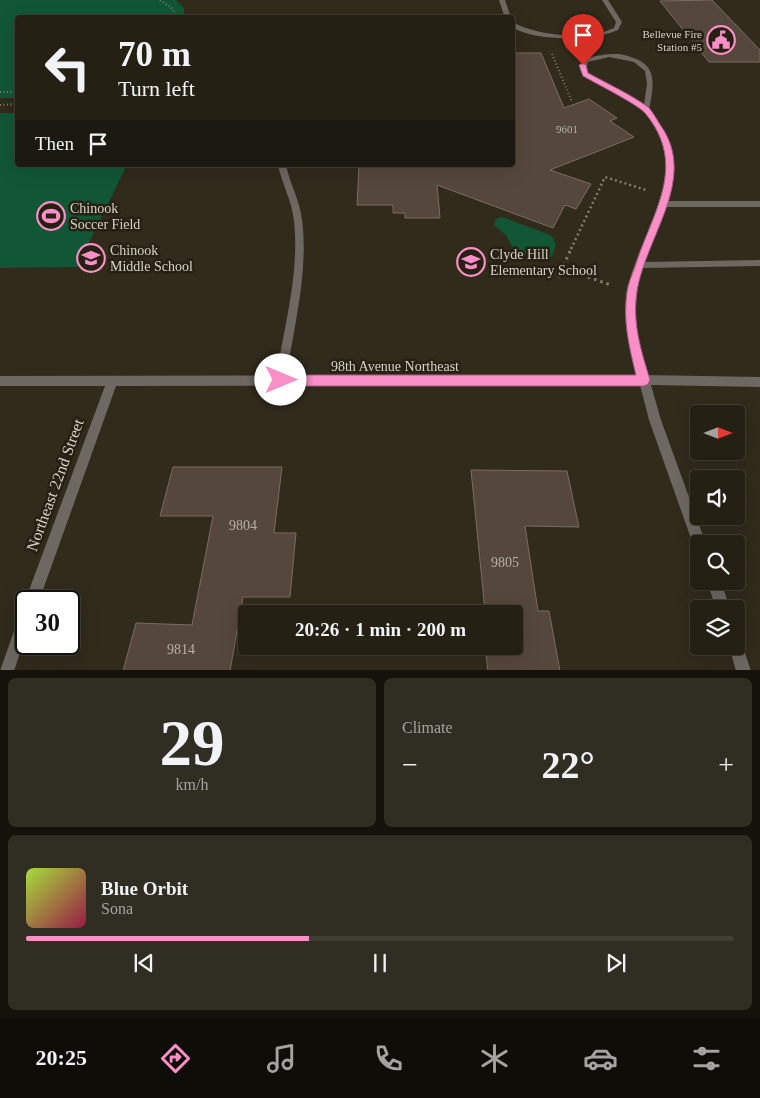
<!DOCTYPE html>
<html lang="en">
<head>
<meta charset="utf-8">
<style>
	body { margin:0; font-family:"Times New Roman",serif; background:#302d22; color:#f1f3f6; height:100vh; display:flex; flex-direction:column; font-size:19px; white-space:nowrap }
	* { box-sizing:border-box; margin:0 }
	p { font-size:16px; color:#a3a3a0 }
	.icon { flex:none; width:28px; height:28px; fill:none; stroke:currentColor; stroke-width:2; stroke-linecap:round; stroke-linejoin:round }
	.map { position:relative; height:670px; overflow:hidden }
	.details { display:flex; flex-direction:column; gap:8px; padding:8px; background:#14120b; flex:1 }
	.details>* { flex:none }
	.top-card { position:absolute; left:15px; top:15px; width:500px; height:152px; border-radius:5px; box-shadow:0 5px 20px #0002,0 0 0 1px #413e34; background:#242014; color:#f1f3f6; overflow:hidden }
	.needle { width:32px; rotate:90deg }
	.tools { position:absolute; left:690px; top:405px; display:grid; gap:10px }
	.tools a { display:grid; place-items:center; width:55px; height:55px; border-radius:5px; background:#242014; box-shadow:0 5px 20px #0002,0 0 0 1px #413e34; font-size:25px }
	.speed { position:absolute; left:15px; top:590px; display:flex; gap:10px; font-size:25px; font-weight:700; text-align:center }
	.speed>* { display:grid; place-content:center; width:65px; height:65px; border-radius:50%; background:#242014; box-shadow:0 5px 20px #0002,0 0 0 1px #413e34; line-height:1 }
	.speed .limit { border:2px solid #111; border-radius:8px; background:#fff; color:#111 }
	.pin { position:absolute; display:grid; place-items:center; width:42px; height:42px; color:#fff; margin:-51px -21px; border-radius:50% 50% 50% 0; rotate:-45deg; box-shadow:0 0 5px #0007 }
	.pin .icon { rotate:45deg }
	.me { position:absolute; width:55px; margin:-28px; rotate:90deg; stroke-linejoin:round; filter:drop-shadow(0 0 4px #0008) }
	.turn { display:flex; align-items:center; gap:18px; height:105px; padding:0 20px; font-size:22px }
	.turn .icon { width:65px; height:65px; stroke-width:2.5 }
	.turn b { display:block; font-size:35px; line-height:42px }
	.then { display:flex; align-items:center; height:48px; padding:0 20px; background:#0003; gap:10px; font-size:19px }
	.big { font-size:38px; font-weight:700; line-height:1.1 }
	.details .widget { flex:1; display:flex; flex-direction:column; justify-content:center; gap:8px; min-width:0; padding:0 18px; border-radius:8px; background:#302d22 }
	.details .dial { align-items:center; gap:0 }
	.dial b { font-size:65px; line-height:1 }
	.song { display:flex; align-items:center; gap:15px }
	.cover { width:60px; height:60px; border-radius:8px; background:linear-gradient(135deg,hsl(80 70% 55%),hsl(340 70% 35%)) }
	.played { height:5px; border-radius:2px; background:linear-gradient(90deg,#fa8fc8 40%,#413e34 40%) }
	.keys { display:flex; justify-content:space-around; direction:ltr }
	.heat { display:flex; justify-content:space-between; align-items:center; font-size:28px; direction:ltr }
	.details .tiles { flex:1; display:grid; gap:8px; grid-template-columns:1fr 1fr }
	.widget:last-child { grid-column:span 2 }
	.trip { position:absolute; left:238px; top:605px; width:285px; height:50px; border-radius:5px; background:#242014; box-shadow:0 5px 20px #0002,0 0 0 1px #413e34; font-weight:700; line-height:50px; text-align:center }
	.tab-bar { display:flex; height:80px; justify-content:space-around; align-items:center; background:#0e0d08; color:#a3a3a0 }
	.tab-bar .icon { width:35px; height:35px }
	.tab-bar .selected { color:#fa8fc8 }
	.tab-bar b { font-size:22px; color:#f1f3f6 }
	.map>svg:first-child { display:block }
	.green { fill:#115736 }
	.building { fill:#55473b; stroke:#7d6d61 }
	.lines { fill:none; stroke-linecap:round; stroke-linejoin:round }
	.path-far2 { stroke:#827e71; stroke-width:2; stroke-dasharray:1 2.5; stroke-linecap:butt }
	.path-far1 { stroke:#827e71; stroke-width:2.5; stroke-dasharray:2 3; stroke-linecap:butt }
	.path { stroke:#827e71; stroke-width:3; stroke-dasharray:2.5 4; stroke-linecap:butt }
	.lane { fill:#6d6861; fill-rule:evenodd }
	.street { fill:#6d6861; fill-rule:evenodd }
	.route { fill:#fa8fc8; stroke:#a25d82 }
	.labels { text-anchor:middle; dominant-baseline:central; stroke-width:5; stroke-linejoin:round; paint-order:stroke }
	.far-poi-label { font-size:11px; fill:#d6d3c9; stroke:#262112; text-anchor:end }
	.number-label { font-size:11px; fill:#b6b0a6 }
	.poi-label { font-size:14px; fill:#d6d3c9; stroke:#262112; text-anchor:start }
	.street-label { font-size:14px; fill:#d6d3c9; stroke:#262112 }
	.near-number-label { font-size:14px; fill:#b6b0a6 }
	.near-street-label { font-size:16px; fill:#d6d3c9; stroke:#262112 }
</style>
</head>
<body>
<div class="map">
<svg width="760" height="671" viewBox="0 0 760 671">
	<rect width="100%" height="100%" fill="#302b1b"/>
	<path class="green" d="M0 0H176L184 8V16L18 18 17 98H0Z
		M0 113H17L18 165H127L77 267 0 268Z
		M502 217 550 235C559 243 555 249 550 259L542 261 514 250 506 235 494 225 496 219Z"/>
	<path class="building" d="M712 0 760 50V62H709L660 1Z
		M512 53H541L564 108 589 99 617 118 610 121 634 137 550 170 591 184 576 209 565 205 553 228 437 185 440 218H405V213H393V205H357L359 165H512Z
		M173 467H282L274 533H296L290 597H243L230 671H123L136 623 192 625 213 516H160Z
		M471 470 567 471 579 527 525 526 538 611H549L560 671H488L485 646H514V614H482V611H485Z"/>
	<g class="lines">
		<path class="path-far2" d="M160 0 173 9 176 18
			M552 54 572 102
			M0 92H18
			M0 105 18 104"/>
		<path class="path-far1" d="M571 249 605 177 646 190"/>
		<path class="path" d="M558 277 572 247
			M588 277 611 285"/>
		<path class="lane" d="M499 0H505L511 18H505Z
			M602 0H608L622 22 618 30C595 41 534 42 512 27V22C539 36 586 41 614 28L616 22Z
			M351 14 353 15 354 18H348Z
			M619 54C656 61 656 76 649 110 672 143 678 162 668 201H760V207H666L645 262 760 260V266L642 268C631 312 636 337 649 380L648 383 644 385 640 383 639 380C630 351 621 321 627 291 639 231 695 171 645 112 633 99 599 85 583 75L580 70 583 60C595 55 606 54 619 54ZM609 57 634 62 645 71 647 84 644 105 588 73 586 70 588 62Z
			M278 165H286C290 184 300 201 302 220 309 274 293 328 286 381L285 384 281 386 277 384 276 381C283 328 300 275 294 221 292 201 282 184 278 165Z"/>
		<path class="street" d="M644 375 760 377V387L651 385 661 420 706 544H699V550L695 549 693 544 649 420 640 385 116 386 39 601H26V604L25 601 105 386H0V376Z
			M707 581H721L730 609H716Z
			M26 609V635L14 671H0L21 611Z
			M736 639 741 641 751 671H736L729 646H736Z"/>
	</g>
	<path class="route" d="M583 63 586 65 588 73C608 84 630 94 648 107 653 112 657 120 661 126 698 179 646 236 637 291 632 323 641 350 650 380L648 384 644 386H281L277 384 275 380 277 377 281 375H636C629 346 623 322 627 292 628 284 632 275 635 267 652 212 689 166 645 113 637 104 595 83 583 76L579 65Z"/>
	<defs>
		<symbol id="civic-ring" viewBox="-11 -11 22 22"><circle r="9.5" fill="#262112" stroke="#fa8fc8" stroke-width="1.5"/><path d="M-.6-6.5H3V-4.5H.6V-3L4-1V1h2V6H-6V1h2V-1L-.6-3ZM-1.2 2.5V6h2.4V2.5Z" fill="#fa8fc8"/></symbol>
		<symbol id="stadium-ring" viewBox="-11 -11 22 22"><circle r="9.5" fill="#262112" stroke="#fa8fc8" stroke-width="1.5"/><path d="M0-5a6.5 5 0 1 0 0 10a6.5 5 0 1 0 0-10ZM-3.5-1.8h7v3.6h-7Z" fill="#fa8fc8"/></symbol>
		<symbol id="school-ring" viewBox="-11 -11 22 22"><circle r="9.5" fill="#262112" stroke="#fa8fc8" stroke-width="1.5"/><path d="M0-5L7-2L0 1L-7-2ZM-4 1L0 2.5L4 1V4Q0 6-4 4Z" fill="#fa8fc8"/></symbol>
	</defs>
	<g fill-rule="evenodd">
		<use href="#civic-ring" x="705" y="24" width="32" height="32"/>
		<use href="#stadium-ring" x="35" y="200" width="32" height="32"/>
		<use href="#school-ring" x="75" y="242" width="32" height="32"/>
		<use href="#school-ring" x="455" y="246" width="32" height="32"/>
	</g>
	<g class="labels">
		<g class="far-poi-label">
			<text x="702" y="34">Bellevue Fire<tspan x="702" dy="13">Station #5</tspan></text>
		</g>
		<g class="number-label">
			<text x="567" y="129">9601</text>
		</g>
		<g class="poi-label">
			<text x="70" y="208">Chinook<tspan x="70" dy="16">Soccer Field</tspan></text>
			<text x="110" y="250">Chinook<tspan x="110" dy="16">Middle School</tspan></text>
			<text x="490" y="254">Clyde Hill<tspan x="490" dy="16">Elementary School</tspan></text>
		</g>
		<g class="street-label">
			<text x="395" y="366">98th Avenue Northeast</text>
		</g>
		<g class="near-number-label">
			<text x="243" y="525">9804</text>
			<text x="505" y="562">9805</text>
			<text x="181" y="649">9814</text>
		</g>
		<g class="near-street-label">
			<text transform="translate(55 485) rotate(-70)">Northeast 22nd Street</text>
		</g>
	</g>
</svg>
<div class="tools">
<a><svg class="needle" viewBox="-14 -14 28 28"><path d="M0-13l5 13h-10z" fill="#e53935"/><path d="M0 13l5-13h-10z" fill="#a3a3a0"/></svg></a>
<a><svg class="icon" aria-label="sound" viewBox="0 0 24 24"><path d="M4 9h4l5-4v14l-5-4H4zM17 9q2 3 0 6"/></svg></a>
<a><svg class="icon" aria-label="search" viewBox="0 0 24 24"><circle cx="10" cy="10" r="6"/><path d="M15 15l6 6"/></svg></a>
<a><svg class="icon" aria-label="layers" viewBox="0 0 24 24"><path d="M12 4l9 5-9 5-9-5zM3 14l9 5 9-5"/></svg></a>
</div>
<div class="speed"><div class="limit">30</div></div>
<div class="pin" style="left:583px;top:65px;background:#d93025"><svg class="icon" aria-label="arrive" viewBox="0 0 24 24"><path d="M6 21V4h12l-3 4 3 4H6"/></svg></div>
<svg class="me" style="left:281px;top:380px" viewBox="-20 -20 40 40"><circle r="19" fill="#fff"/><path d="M0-13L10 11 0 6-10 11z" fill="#fa8fc8"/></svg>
<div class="trip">20:26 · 1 min · 200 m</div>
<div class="top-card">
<div class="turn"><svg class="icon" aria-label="left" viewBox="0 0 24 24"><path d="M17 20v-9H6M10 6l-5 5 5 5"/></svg><div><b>70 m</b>Turn left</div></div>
<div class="then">Then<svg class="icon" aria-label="arrive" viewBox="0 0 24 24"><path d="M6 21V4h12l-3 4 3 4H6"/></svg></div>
</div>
</div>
<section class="details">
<div class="tiles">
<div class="widget dial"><b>29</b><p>km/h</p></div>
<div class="widget"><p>Climate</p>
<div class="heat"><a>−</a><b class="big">22°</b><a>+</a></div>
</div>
<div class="widget">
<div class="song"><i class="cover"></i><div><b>Blue Orbit</b><p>Sona</p></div></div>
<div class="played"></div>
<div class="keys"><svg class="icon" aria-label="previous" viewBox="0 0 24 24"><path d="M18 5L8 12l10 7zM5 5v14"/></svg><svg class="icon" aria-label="pause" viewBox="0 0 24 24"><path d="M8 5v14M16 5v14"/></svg><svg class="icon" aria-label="next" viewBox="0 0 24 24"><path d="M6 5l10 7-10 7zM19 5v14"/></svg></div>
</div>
</div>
</section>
<nav class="tab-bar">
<b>20:25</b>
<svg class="icon selected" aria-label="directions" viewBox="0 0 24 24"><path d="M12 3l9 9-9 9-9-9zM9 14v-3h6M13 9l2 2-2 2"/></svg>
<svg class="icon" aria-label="music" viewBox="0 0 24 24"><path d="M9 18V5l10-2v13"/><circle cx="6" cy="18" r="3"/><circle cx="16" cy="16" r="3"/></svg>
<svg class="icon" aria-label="phone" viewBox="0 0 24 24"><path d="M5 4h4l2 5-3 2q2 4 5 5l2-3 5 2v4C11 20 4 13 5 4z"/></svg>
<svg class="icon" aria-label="climate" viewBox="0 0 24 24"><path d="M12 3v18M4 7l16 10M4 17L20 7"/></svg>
<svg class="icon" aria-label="car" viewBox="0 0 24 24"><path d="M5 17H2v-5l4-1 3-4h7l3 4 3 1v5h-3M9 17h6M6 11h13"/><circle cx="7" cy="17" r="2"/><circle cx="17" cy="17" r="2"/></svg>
<svg class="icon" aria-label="filters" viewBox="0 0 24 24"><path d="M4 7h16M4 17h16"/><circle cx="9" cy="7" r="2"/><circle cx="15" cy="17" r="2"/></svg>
</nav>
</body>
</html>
